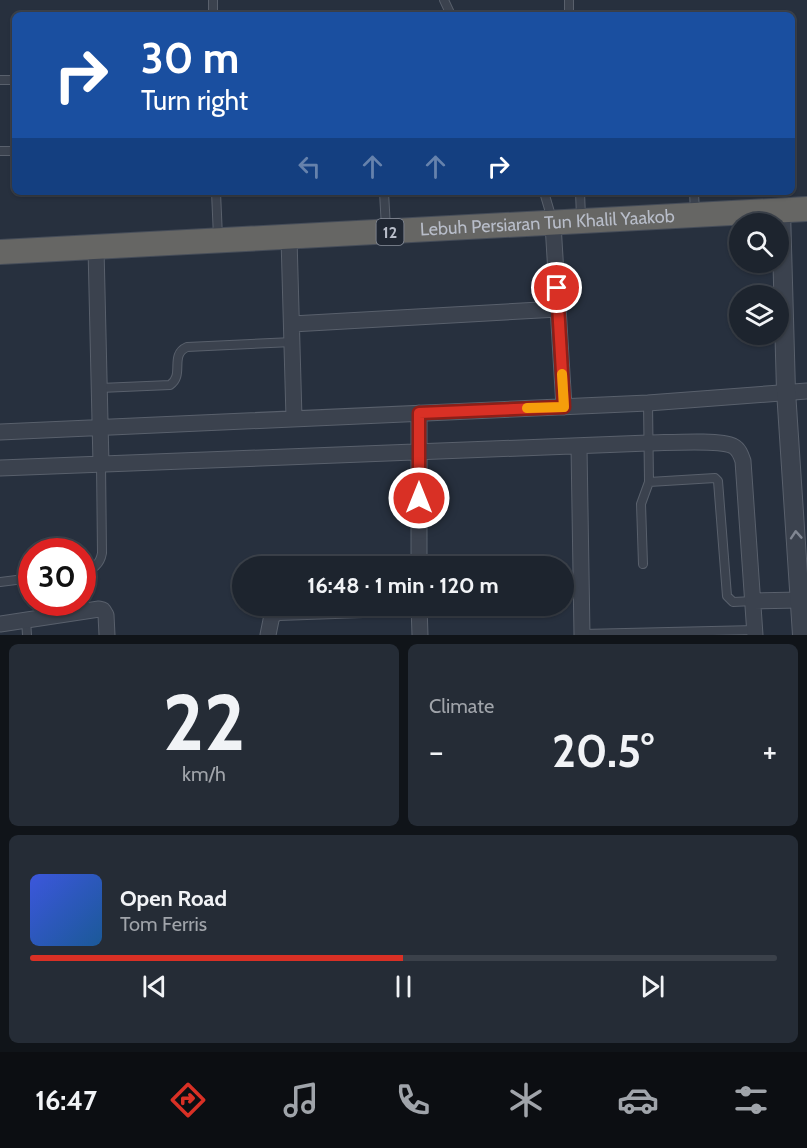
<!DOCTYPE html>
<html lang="en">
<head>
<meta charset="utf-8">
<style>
	body { margin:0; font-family:Cabin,sans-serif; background:#252c36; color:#f1f3f6; height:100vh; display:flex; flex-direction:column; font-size:22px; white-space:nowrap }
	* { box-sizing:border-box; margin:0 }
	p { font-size:20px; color:#a0a4aa }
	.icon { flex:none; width:33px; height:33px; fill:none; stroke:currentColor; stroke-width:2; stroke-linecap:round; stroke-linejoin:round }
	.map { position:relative; height:635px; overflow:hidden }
	.details { display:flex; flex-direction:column; gap:9px; padding:9px; background:#101419; flex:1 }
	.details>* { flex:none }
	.guide { position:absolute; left:12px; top:12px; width:783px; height:183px; border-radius:9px; box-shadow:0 2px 4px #0004,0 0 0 2px #3b414a; background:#1a4fa0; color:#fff; overflow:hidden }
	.tools { position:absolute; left:729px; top:213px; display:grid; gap:12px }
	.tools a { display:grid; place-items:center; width:60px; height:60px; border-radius:50%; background:#1d242e; box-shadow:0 2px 4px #0004,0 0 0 2px #3b414a; font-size:30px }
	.speed { position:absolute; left:18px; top:538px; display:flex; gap:12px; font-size:30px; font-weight:700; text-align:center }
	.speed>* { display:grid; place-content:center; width:78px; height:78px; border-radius:50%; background:#1d242e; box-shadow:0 2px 4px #0004,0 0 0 2px #3b414a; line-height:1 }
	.speed .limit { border:9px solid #d22; background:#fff; color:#111 }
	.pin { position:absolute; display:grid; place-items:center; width:51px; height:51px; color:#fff; margin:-26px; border:3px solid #fff; border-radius:50%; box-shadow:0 2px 6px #0007 }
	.me { position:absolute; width:66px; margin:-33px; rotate:0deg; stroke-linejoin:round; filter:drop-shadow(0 0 4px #0008) }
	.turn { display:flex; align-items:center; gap:21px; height:126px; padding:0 30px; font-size:27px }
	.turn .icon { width:78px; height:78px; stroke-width:2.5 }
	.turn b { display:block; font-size:42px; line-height:51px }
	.lanes { display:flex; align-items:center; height:57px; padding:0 30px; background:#0003; justify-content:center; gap:30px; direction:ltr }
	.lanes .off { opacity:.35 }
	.big { font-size:45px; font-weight:800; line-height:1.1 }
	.details .tile { flex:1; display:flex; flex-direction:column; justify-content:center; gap:9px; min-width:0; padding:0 21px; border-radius:9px; background:#252c36 }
	.details .dial { align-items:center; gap:0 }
	.dial b { font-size:78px; line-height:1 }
	.song { display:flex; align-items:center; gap:18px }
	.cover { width:72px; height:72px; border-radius:9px; background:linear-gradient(135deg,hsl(230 70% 55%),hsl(210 70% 35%)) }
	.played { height:6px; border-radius:3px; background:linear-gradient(90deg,#d93025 50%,#3b414a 50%) }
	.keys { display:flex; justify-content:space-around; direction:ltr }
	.heat { display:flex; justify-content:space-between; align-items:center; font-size:33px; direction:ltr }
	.details .tiles { flex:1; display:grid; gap:9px; grid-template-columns:1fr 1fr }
	.tile:last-child { grid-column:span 2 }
	.trip { position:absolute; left:232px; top:556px; width:342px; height:60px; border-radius:30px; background:#1d242e; box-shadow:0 2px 4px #0004,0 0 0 2px #3b414a; font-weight:800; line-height:60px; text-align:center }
	.dock { display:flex; height:96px; justify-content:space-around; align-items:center; background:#0c0e12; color:#a0a4aa }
	.dock .icon { width:42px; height:42px }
	.dock .current { color:#d93025 }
	.dock b { font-size:27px; color:#f1f3f6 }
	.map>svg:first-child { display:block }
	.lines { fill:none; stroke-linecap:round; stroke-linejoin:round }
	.service-casing { stroke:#59606c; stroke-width:10 }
	.minor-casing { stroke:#59606c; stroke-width:17 }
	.tertiary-casing { stroke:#59606c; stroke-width:20 }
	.trunk-casing { stroke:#464d59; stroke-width:26 }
	.service { stroke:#3b424e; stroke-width:8 }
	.minor { stroke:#3b424e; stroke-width:15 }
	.tertiary { stroke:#3b424e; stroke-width:18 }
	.trunk { stroke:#666664; stroke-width:24 }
	.oneway { stroke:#808692 }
	.route-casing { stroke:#8d1f18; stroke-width:15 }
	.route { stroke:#d93025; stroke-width:10 }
	.slow { stroke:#f59e0b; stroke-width:10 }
	.labels { text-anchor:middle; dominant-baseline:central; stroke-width:4.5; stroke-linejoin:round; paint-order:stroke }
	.shield { fill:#202733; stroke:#8a909c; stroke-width:1.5 }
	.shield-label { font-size:16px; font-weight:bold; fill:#b8bdc9 }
	.street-label { font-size:18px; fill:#b8bdc9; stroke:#202733 }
</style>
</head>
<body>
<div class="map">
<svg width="807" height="635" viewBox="0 0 807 635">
	<rect width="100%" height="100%" fill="#27303e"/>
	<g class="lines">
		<defs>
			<path id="service" d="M444 0 451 15
				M569 0V15
				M213 15V0
				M0 80H15
				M0 151H15
				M216 192 218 237
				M384 192 386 228
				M544 192 552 219
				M580 192 581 217
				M694 192 695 213
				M100 388 170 385C185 375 169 355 187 347L293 342
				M649 482 715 478 718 481 727 596 733 602 754 601
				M643 564 641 504 649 482 648 403
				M82 573C93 569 100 565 102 553L101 464
				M0 582 32 578
				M26 620 27 635
				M271 620 279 616 419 611
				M582 634 755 630"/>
			<path id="minor" d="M553 224 564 407
				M289 238 294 418
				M96 248 101 464
				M292 324 558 309
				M419 413V567
				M0 432 648 403 807 391
				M579 447 582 635
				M0 468 648 443C665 443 720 439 733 446 739 449 741 455 743 461L755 635
				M754 601 800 600
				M419 606 420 635
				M0 624 99 609 103 610 106 615 107 635
				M268 635 271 620"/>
			<path id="tertiary" d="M781 210 786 391 802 635"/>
			<g id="trunk">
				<path id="s1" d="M0 252 807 209"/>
			</g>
		</defs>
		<use href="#service" class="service-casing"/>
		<use href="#minor" class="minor-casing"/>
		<use href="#tertiary" class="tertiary-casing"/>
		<use href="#trunk" class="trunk-casing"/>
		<use href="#service" class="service"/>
		<use href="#minor" class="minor"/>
		<use href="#tertiary" class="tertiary"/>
		<use href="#trunk" class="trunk"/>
	</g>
	<defs><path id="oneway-chevron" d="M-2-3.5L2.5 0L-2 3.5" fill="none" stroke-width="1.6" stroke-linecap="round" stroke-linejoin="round" transform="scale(1.5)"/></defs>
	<use class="oneway" href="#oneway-chevron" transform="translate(796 535) rotate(-94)"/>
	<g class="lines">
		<defs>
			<path id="route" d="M419 498V413L564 407 557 288"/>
		</defs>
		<use href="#route" class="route-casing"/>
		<use href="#route" class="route"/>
		<path class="slow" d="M527 408 564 407 562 374"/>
	</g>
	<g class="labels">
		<rect class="shield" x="376.5" y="219" width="27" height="26" rx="4.5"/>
		<g class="shield-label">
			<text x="390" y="232">12</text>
		</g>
		<g class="street-label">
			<text stroke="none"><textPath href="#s1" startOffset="548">Lebuh Persiaran Tun Khalil Yaakob</textPath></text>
		</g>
	</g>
</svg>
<div class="tools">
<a><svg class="icon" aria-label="search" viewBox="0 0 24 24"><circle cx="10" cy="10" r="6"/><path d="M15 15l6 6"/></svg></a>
<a><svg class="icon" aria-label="layers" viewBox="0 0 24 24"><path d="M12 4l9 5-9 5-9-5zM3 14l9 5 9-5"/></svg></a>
</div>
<div class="speed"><div class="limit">30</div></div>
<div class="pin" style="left:557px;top:288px;background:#d93025"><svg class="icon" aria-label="arrive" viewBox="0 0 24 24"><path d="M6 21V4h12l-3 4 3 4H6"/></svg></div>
<svg class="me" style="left:419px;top:498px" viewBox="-20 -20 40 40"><circle r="17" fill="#d93025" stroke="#fff" stroke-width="3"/><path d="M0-11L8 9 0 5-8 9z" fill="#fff"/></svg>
<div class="trip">16:48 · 1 min · 120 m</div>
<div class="guide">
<div class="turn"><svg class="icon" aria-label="right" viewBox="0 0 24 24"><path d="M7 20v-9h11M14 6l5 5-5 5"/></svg><div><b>30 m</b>Turn right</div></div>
<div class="lanes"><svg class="icon off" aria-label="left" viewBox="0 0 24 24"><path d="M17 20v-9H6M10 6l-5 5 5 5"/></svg><svg class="icon off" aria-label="ahead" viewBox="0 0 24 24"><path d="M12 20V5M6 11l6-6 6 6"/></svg><svg class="icon off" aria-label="ahead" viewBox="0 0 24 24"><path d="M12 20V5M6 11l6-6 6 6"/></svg><svg class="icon" aria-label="right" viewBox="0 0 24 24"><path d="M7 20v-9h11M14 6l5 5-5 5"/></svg></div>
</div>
</div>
<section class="details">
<div class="tiles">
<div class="tile dial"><b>22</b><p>km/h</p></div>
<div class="tile"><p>Climate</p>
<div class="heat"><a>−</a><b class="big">20.5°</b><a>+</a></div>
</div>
<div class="tile">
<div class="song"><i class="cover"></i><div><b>Open Road</b><p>Tom Ferris</p></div></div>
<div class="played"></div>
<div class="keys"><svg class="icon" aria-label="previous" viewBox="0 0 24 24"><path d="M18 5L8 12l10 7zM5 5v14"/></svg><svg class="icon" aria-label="pause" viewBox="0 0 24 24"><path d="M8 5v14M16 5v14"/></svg><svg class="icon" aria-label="next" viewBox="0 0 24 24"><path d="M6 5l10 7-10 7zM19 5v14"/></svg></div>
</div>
</div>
</section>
<nav class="dock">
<b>16:47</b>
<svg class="icon current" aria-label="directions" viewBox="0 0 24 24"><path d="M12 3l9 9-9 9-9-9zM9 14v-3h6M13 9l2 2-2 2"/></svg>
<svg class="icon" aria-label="music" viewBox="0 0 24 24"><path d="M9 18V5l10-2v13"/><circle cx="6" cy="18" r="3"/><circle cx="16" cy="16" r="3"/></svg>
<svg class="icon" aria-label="phone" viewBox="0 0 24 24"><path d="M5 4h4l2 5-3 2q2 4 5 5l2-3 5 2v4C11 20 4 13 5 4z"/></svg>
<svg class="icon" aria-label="climate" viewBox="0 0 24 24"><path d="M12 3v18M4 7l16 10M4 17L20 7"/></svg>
<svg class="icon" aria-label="car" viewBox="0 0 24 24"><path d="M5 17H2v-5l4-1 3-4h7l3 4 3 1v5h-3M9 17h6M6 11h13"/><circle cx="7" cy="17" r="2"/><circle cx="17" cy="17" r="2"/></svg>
<svg class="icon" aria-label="filters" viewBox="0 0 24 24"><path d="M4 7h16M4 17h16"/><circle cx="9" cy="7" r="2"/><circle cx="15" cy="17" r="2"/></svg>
</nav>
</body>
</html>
